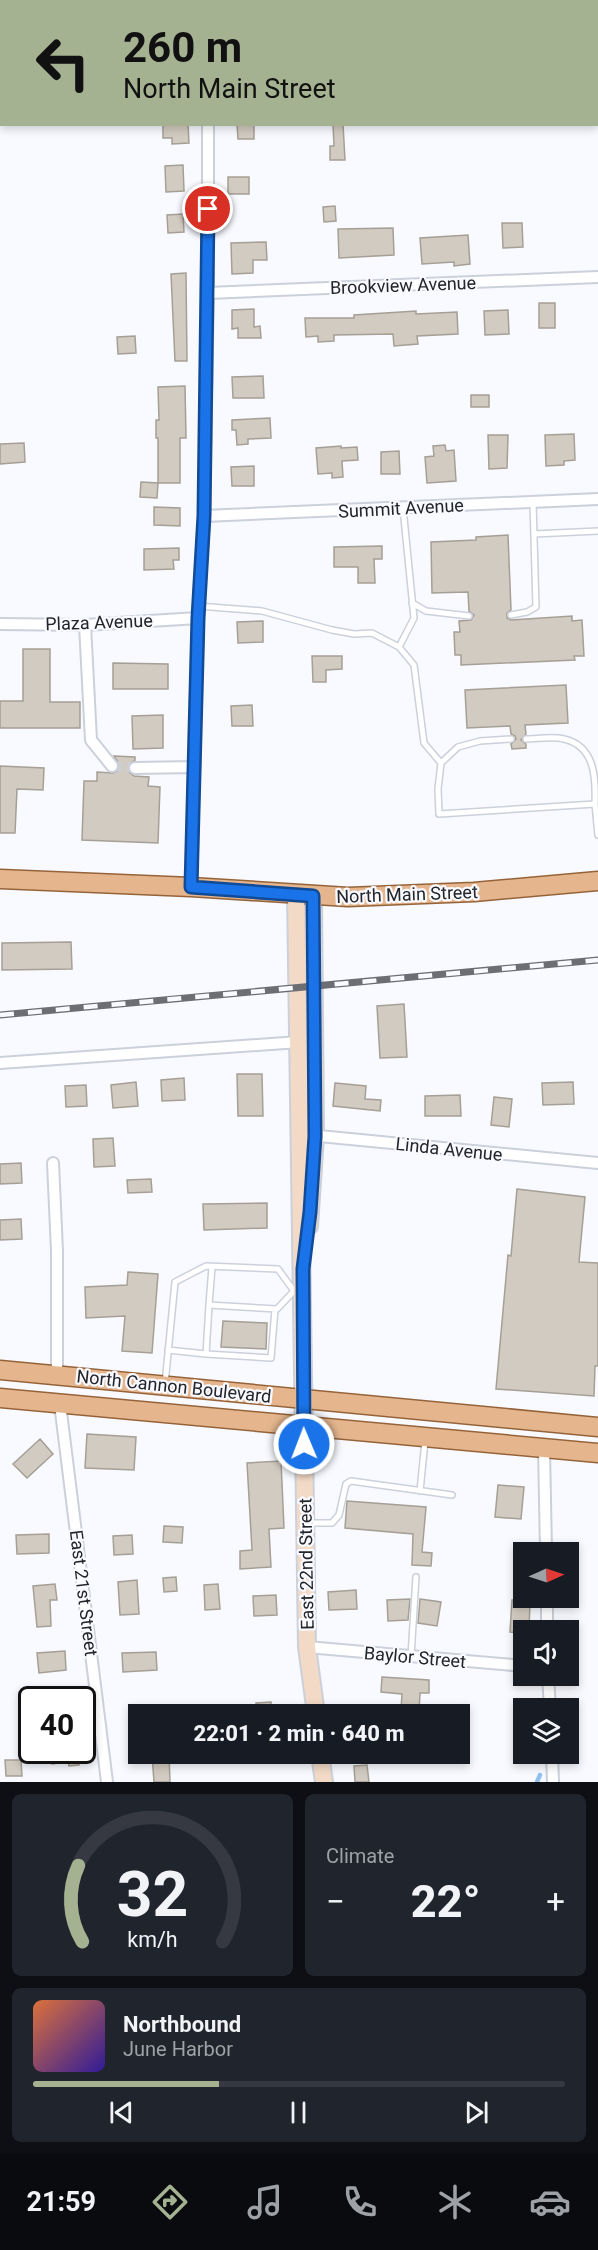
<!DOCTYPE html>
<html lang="en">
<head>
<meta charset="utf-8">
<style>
	body { margin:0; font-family:Roboto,sans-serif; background:#20242c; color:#f1f3f6; height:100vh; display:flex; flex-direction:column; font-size:22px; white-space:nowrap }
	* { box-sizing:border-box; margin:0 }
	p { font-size:20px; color:#9ea1a6 }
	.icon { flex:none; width:33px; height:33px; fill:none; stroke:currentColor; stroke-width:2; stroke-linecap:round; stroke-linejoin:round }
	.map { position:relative; height:1782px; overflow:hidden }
	.details { display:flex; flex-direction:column; gap:12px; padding:12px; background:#0d0f14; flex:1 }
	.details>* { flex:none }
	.guide { position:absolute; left:0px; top:0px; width:598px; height:126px; box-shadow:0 3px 9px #0003; background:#a4b291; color:#111; overflow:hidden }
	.needle { width:39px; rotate:87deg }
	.fabs { position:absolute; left:513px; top:1542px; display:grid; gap:12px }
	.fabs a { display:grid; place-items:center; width:66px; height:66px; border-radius:0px; background:#171b24; box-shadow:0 3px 9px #0003; font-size:30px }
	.speed { position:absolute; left:18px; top:1686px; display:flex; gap:12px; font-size:30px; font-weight:700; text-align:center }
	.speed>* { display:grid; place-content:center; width:78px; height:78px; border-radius:50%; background:#171b24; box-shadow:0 3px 9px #0003; line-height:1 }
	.speed .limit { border:3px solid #111; border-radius:9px; background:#fff; color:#111 }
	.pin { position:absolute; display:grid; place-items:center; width:51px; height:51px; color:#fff; margin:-26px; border:3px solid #fff; border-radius:50%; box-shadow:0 2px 6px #0007 }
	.me { position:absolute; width:66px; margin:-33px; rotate:359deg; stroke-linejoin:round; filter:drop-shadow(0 0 4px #0008) }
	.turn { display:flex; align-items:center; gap:21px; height:126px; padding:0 24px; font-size:27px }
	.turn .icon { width:78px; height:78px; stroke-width:2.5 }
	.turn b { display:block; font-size:42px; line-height:51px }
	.big { font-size:45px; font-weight:800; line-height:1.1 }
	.details .tile { flex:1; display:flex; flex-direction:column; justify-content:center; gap:9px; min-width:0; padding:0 21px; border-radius:9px; background:#20242c }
	.details .dial { align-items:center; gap:0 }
	.dial svg { height:156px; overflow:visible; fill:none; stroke:#363941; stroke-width:7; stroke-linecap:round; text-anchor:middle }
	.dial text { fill:#f1f3f6; stroke:none }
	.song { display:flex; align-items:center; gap:18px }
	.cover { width:72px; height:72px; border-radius:9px; background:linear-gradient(135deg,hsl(20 70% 55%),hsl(250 70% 35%)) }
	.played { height:6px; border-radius:3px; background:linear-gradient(90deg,#a4b291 35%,#363941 35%) }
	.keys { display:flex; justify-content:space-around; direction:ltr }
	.heat { display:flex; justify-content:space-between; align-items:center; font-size:33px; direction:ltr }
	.details .tiles { flex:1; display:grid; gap:12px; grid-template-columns:1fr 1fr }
	.tile:last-child { grid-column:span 2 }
	.trip { position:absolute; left:128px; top:1704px; width:342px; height:60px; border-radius:0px; background:#171b24; box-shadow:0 3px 9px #0003; font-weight:800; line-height:60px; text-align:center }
	.tab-bar { display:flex; height:96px; justify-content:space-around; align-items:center; background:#090b0e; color:#9ea1a6 }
	.tab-bar .icon { width:42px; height:42px }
	.tab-bar .active { color:#a4b291 }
	.tab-bar b { font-size:27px; color:#f1f3f6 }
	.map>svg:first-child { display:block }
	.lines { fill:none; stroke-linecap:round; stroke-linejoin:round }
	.stream { stroke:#90c1ef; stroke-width:4.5 }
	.building { fill:#d2cbc1; stroke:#a59f95; stroke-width:1.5 }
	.street-tunnel { stroke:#cdcfd4; stroke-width:10; stroke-dasharray:10 5; stroke-linecap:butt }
	.lane-casing { stroke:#cbd0db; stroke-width:8 }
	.street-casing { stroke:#cbd0db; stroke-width:14 }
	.secondary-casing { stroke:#cbd0db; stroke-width:20 }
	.primary-casing { stroke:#966339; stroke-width:21 }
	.lane { stroke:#fff; stroke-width:5 }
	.street { stroke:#fff; stroke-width:10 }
	.secondary { stroke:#f2dac6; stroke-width:16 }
	.primary { stroke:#e5b68e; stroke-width:18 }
	.rail-casing { stroke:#6c6e73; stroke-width:7 }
	.rail { stroke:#f8faff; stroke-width:4.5; stroke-dasharray:14; stroke-linecap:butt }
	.route-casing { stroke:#114b97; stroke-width:15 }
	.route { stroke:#1a73e8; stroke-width:10 }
	.labels { text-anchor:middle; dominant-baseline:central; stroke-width:4.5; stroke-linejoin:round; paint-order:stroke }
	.street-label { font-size:18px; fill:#232529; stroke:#f8faff }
</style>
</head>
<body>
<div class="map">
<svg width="598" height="1782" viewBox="0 0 598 1782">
	<rect width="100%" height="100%" fill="#f8faff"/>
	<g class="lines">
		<path class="stream" d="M537 1782 540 1775"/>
	</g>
	<path class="building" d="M163 124H188L189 143 172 144V138H163Z
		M237 124H254V139H238Z
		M333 124H343L345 160H330V146H334Z
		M183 165 184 191 166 192 165 166Z
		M228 177H249V194H228Z
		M335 206 336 221 324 222 323 207Z
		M183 214 184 232 168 233 167 215Z
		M502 223H522L523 247 503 248Z
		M393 228 394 255 339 258 338 229Z
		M468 235 470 264 454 266V262L422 264 420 238Z
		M266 242 267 260H253V273L232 274 231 243Z
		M186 273 187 361H175L171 274Z
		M539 303H555V328H539Z
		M254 309V327L260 326 261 338H238V328L232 329V310Z
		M508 310 509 334 485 335 484 311Z
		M416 311V314L457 312 458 334 417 336 418 344 394 346 393 334 334 335V341L318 342V336L306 337 305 318H354V315Z
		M135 336 136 353 118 354 117 337Z
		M263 376 264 398H233L232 377Z
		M185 386 186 438H180V483H158V438H156V420H159L158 387Z
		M471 395H489V407H471Z
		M270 418 271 438 248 439V444L237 445 236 430H232V420Z
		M574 434 575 460 564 461V465L546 466 545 435Z
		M488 435H508L507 468 489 469Z
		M24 443 25 462 0 464V444Z
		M445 445 446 451 454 450 456 481 427 483 425 457 434 456 433 446Z
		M341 446V448L357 447 358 460 342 461 343 477 332 478V473L318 474 316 448Z
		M399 451 400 474H381V452Z
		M254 466V486H232L231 467Z
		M141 482 158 483 157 498 140 497Z
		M154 507 180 508V526L154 525Z
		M508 535 511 610 507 613V618L511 620 572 616V621L582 620 584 656H574L575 660 461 665V655H455L454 632H460L459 621 471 620 474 615 469 611 468 592 432 593 431 542 476 540V537Z
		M382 546V559H374L375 583H358V567H334V547Z
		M179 548V560H173L174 569 144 570V549Z
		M263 621V642L238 643 237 622Z
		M23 649H50V702H80V728H0V701H23Z
		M312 656H342V669L326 670V682H313Z
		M113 663 168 664V689H113Z
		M566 685 568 723 525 725 526 734 521 740 526 744V748L512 749 511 744 516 739 515 736 511 734 510 726 467 728 465 690Z
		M252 705 253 726H232L231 706Z
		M163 715V748L133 749 132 716Z
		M114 756 135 757V760L128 765 129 772 134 776 149 777 148 786 160 787 158 843 82 840 84 781H97V772L113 773 117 771 119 764Z
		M0 766 44 768 43 790 17 789 15 833H0Z
		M71 942 72 969 2 970V943Z
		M404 1004 407 1057 380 1058 377 1006Z
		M237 1074H262L263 1116H238Z
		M184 1078 185 1100 162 1101 161 1080Z
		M136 1082 138 1106 113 1108 111 1085Z
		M573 1082 574 1104 543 1105 542 1083Z
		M335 1083 366 1086 365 1099 381 1100 380 1111 333 1106Z
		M86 1085 87 1106 66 1107 65 1086Z
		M460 1095 461 1116H425V1096Z
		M494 1097 512 1099 509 1127 491 1125Z
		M113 1138 115 1166 94 1167 93 1139Z
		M21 1163 22 1183 0 1184V1164Z
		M151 1179 152 1192 128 1193 127 1180Z
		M517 1189 585 1197 579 1262 598 1263V1366H595L594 1396 496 1389 508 1255 511 1256Z
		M267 1203V1228L204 1230 203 1204Z
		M21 1219 22 1239 0 1240V1220Z
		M128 1272 158 1274 152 1353 122 1351 125 1316 86 1318 85 1287 127 1285Z
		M223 1321 267 1323 266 1349 221 1347Z
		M87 1434 136 1437 134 1470 85 1468Z
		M40 1439 53 1454 27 1478 13 1464Z
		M281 1461 284 1528 269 1529 271 1567 240 1569V1551L252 1550 247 1463Z
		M498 1485 524 1487 521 1519 495 1517Z
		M347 1501 426 1507 422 1552 432 1553 431 1566 412 1565 413 1534 345 1528Z
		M164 1526 183 1527 182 1543 163 1542Z
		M49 1534V1553L17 1554 16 1535Z
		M132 1535 133 1554 114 1555 113 1536Z
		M176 1577 177 1591 164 1592 163 1578Z
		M137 1580 139 1614 120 1615 118 1582Z
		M55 1584 57 1600H50L51 1626 37 1627 33 1586Z
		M218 1584 220 1609 205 1610 204 1585Z
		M356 1590 357 1609 329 1610 328 1592Z
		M276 1595 277 1615 254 1616 253 1596Z
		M410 1599 408 1620 388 1621 387 1600Z
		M420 1599 441 1602 437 1626 418 1623Z
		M512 1600 530 1602 529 1630H524V1633L510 1632Z
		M65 1651 66 1670 39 1673 37 1653Z
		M156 1652 157 1670 123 1672 122 1653Z
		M382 1677 429 1680V1693H420L419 1712 401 1710 402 1694 381 1692Z
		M271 1702V1714H257L256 1703Z
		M50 1750H77L79 1765 69 1766 68 1762 52 1764Z
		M152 1754H169L170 1782H154Z
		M5 1760H21L22 1776H6Z
		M367 1765 369 1782H355L354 1766Z"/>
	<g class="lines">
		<path class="street-tunnel" d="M112 766 135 768"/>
		<defs>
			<path id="lane" d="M534 534 598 531
				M412 603 426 611 469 616
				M198 606 262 611 332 630 354 634 372 633 399 647 414 665 424 743 441 763 438 789 439 814 595 804 598 835
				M511 615 527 612 536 607 533 502
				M399 647 414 618 403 508
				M526 739C537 739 552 736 564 739 595 746 596 778 595 804
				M441 763 458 747 480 741 511 739
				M209 1305 212 1267
				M168 1350 206 1354
				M165 1384 175 1282 206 1266 278 1269 294 1291 277 1309 209 1305 206 1354 271 1358 275 1309
				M420 1491 425 1441
				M307 1523H332L339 1515 346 1484 351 1481 452 1495
				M411 1656 416 1577"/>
			<path id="street" d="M208 0V2
				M597 59H598
				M208 293 598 277
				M204 516 598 499
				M0 624 85 625 198 618
				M85 625 91 740 112 766
				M135 768 194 767
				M191 887 198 618 204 516 208 293V124
				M0 1063 299 1042
				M309 1135 598 1163
				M53 1163 57 1251V1375
				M60 1404 107 1782
				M544 1448 546 1552
				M547 1598V1630
				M307 1647 524 1666
				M548 1676 550 1708
				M552 1754 553 1782"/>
			<path id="secondary" d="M296 895 307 1647 316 1714
				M309 1226 315 1136 313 896
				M320 1754 324 1782"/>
			<path id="primary" d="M0 879 191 887 348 897 474 892 598 881
				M0 1370 598 1427
				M0 1398 598 1453"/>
		</defs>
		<use href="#lane" class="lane-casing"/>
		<use href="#street" class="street-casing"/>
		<use href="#secondary" class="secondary-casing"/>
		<use href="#primary" class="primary-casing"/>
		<use href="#lane" class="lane"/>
		<use href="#street" class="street"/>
		<use href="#secondary" class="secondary"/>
		<use href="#primary" class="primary"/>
		<defs>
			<path id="rail" d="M0 1015 598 960"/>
		</defs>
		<use href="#rail" class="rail-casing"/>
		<use href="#rail" class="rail"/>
	</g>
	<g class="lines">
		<defs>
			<path id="route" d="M208 209 204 516 198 618 191 887 313 896 315 1136 310 1212 303 1269 304 1444"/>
		</defs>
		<use href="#route" class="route-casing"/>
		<use href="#route" class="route"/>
	</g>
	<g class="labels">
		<g class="street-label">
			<text transform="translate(403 285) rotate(-2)">Brookview Avenue</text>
			<text transform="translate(401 508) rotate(-3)">Summit Avenue</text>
			<text transform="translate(99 622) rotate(-2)">Plaza Avenue</text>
			<text transform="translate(407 894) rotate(-2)">North Main Street</text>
			<text transform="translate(449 1149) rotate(6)">Linda Avenue</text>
			<text transform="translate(174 1386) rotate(6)">North Cannon Boulevard</text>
			<text transform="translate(306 1564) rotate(-91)">East 22nd Street</text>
			<text transform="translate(84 1593) rotate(83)">East 21st Street</text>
			<text transform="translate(415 1657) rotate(5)">Baylor Street</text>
		</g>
	</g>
</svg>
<div class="fabs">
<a><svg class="needle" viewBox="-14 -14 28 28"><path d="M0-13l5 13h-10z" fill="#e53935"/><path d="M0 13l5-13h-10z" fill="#9ea1a6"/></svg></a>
<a><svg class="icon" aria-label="sound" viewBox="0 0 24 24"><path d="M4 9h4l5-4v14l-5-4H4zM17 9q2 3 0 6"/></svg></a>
<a><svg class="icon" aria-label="layers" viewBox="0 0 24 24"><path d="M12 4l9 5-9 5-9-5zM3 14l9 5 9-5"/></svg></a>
</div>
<div class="speed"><div class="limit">40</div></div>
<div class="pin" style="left:208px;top:209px;background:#d93025"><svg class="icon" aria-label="arrive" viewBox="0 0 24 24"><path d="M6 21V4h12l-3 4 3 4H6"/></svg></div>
<svg class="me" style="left:304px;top:1444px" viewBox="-20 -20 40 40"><circle r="17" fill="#1a73e8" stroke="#fff" stroke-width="3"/><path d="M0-11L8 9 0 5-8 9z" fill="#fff"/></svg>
<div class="trip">22:01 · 2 min · 640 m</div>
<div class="guide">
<div class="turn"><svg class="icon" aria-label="left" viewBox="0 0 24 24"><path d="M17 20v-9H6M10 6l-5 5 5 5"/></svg><div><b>260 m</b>North Main Street</div></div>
</div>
</div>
<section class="details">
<div class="tiles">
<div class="tile dial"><svg viewBox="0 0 100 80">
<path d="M14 69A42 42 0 1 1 86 69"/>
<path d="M14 69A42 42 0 0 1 12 30" stroke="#a4b291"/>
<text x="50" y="56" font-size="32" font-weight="700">32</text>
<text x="50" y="72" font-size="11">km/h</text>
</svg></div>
<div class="tile"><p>Climate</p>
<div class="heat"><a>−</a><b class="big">22°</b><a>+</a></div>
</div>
<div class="tile">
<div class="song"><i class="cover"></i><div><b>Northbound</b><p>June Harbor</p></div></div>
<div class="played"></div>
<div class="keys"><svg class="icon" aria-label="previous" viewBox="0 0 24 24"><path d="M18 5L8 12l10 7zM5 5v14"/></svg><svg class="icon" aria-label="pause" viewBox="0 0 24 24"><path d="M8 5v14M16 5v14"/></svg><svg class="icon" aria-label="next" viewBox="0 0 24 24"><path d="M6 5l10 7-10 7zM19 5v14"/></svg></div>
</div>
</div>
</section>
<nav class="tab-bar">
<b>21:59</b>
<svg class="icon active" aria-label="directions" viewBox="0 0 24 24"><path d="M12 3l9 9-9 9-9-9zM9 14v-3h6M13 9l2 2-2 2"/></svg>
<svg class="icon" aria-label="music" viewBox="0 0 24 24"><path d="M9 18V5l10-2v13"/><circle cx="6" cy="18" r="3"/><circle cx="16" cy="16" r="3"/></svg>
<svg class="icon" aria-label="phone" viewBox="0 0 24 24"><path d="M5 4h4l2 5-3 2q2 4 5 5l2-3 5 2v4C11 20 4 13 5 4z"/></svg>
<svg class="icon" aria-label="climate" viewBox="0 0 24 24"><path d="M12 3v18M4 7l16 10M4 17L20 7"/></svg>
<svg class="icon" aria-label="car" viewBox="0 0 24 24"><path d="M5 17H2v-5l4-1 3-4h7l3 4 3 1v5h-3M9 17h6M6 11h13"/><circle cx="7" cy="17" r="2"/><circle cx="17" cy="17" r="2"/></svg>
</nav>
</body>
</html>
